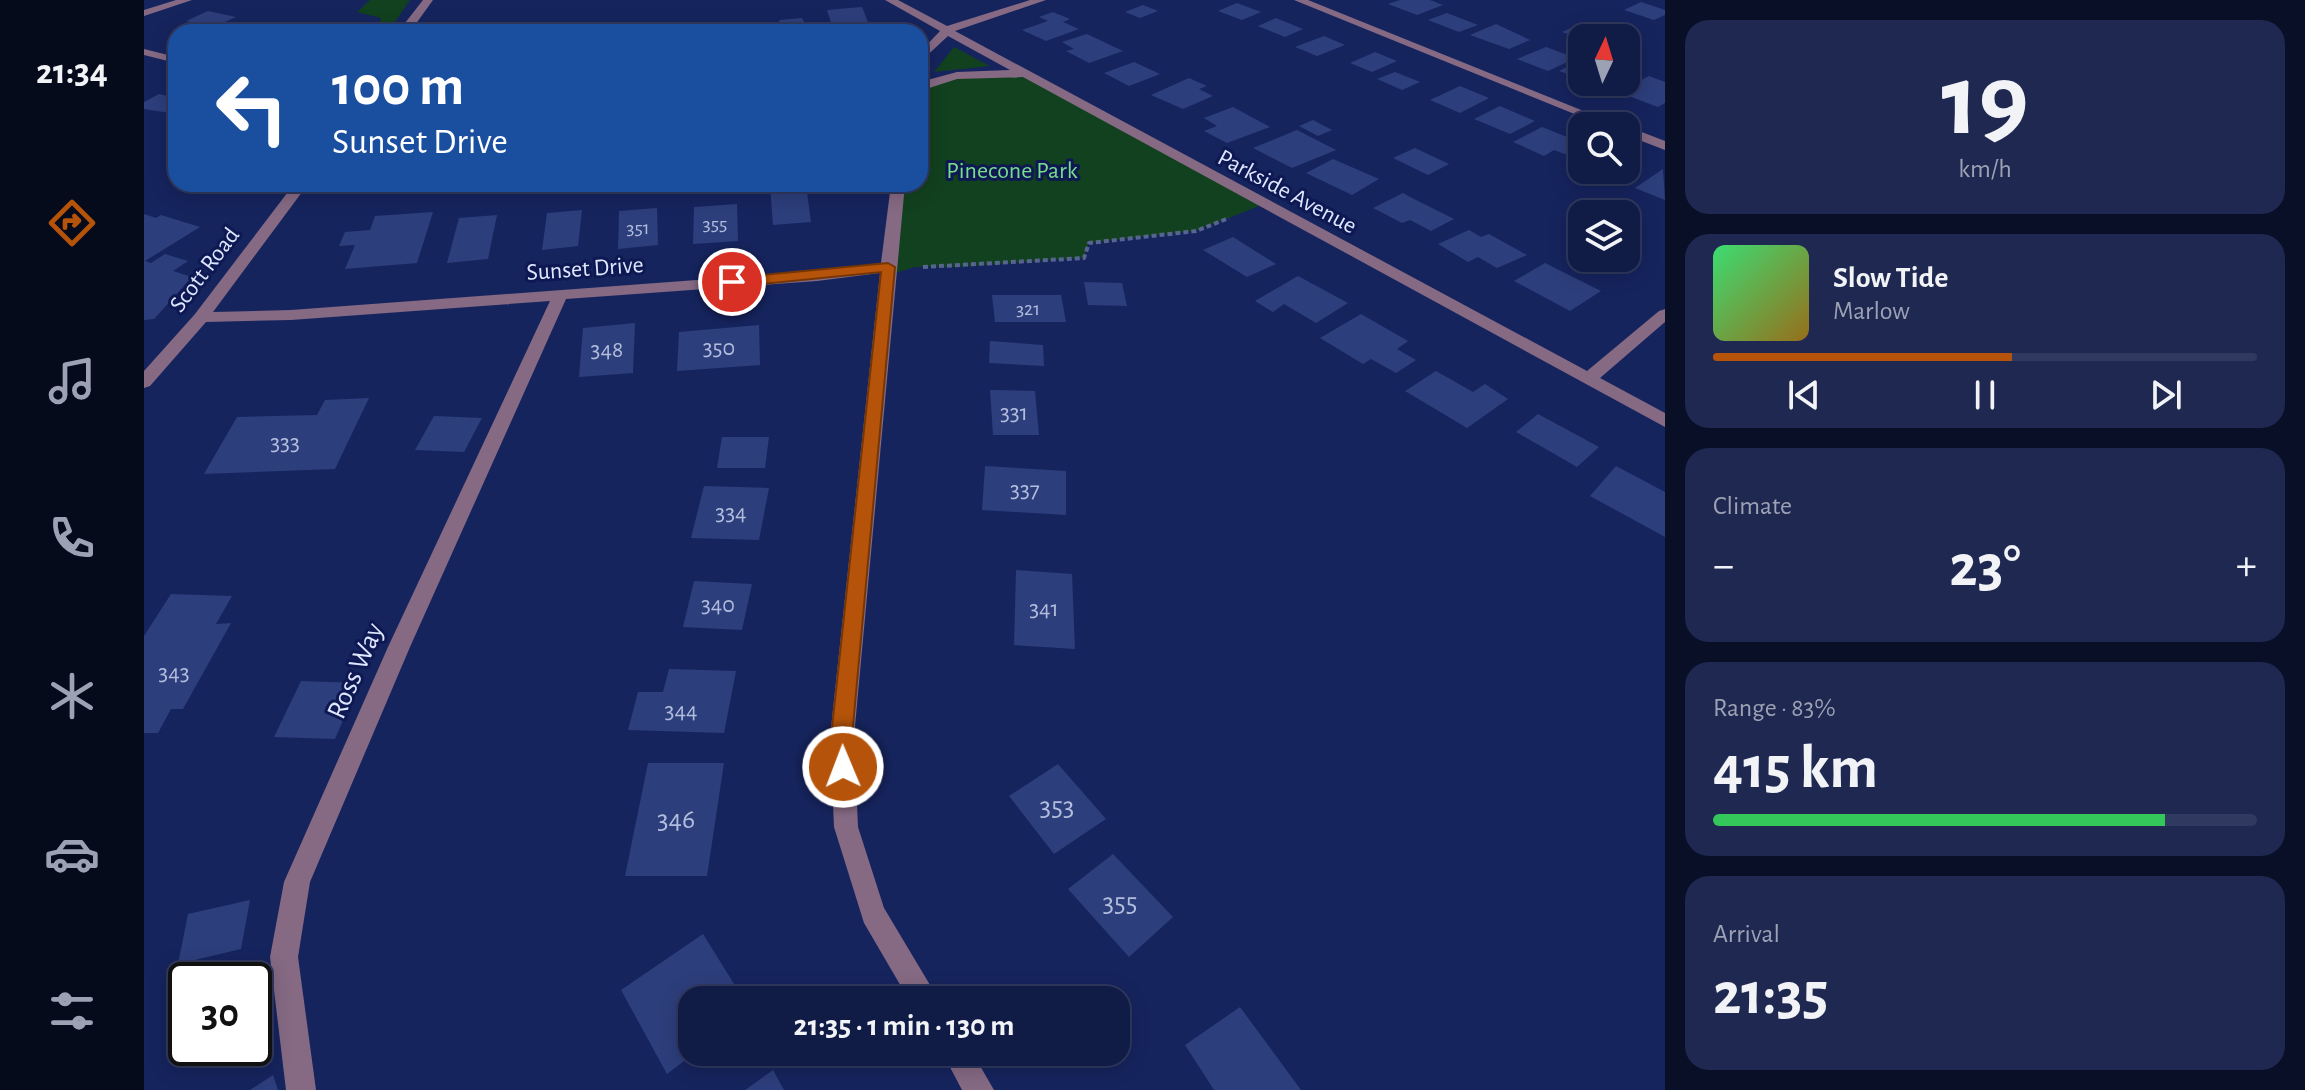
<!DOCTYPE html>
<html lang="en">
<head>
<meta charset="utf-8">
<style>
	body { margin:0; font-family:"Alegreya Sans",sans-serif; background:#1e2851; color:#f1f3f6; height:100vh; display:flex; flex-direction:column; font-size:30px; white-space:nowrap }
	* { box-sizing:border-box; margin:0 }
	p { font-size:26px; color:#9ca1b3 }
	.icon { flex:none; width:44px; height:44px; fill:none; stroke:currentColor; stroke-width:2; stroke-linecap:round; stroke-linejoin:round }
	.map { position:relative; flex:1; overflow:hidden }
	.drawer { display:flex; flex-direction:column; gap:20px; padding:20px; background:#090f26; width:640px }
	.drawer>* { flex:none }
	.guide { position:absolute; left:24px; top:24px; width:760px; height:168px; border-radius:24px; box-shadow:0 4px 20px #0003,0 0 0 2px #30395f; background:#1a4fa0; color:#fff; overflow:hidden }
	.needle { width:52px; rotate:4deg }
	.tools { position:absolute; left:1424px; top:24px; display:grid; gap:16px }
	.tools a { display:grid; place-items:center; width:72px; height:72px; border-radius:16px; background:#101b46; box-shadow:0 4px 20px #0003,0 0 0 2px #30395f; font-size:40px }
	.speed { position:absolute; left:24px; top:962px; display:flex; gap:16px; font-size:40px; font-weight:700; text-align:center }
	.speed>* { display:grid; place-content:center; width:104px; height:104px; border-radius:50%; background:#101b46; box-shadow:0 4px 20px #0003,0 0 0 2px #30395f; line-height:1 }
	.speed .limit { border:4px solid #111; border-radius:12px; background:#fff; color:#111 }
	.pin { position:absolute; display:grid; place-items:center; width:68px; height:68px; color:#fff; margin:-34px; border:4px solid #fff; border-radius:50%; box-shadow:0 2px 8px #0007 }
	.me { position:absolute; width:88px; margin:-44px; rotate:359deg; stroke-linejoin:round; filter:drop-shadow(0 0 6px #0008) }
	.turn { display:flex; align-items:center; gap:28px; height:168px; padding:0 32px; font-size:36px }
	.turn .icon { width:104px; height:104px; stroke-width:2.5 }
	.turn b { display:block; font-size:56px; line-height:68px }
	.big { font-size:60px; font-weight:700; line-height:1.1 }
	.drawer .tile { flex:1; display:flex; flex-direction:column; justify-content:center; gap:12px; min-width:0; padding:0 28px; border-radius:24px; background:#1e2851 }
	.drawer .dial { align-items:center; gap:0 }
	.dial b { font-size:104px; line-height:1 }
	.song { display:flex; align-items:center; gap:24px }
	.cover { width:96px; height:96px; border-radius:12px; background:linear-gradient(135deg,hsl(140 70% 55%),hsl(40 70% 35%)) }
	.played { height:8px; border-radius:4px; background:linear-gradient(90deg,#b45309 55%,#30395f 55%) }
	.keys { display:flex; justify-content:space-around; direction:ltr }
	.heat { display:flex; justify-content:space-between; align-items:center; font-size:44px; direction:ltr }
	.charge { height:12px; border-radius:6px; background:linear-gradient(90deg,#34c759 83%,#30395f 0) }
	.trip { position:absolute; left:534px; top:986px; width:452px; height:80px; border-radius:24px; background:#101b46; box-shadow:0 4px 20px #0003,0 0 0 2px #30395f; font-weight:700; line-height:80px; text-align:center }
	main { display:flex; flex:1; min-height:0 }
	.dock { display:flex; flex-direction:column; width:144px; justify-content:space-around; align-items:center; background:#060b1c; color:#9ca1b3 }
	.dock .icon { width:56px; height:56px }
	.dock .active { color:#b45309 }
	.dock b { font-size:36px; color:#f1f3f6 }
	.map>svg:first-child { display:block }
	.green { fill:#12411f }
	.building { fill:#2d3e7c }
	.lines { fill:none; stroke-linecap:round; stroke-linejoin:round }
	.path { stroke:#576391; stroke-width:4; stroke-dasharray:5 3; stroke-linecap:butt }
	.minor { fill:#866a84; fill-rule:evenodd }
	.route { fill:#b45309; stroke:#753606; stroke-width:2 }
	.labels { text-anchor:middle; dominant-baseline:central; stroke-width:6; stroke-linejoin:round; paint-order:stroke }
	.far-number-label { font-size:20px; fill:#b2bddd }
	.far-park-label { font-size:24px; fill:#78dd8d; stroke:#0e1853 }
	.far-street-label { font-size:24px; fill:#dee7fd; stroke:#0e1853 }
	.number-label { font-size:24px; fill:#b2bddd }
	.street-label { font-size:28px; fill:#dee7fd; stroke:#0e1853 }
	.near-number-label { font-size:28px; fill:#b2bddd }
</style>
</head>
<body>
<main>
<nav class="dock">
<b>21:34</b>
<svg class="icon active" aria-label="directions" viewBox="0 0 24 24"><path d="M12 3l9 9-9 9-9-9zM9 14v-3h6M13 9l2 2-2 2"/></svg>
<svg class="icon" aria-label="music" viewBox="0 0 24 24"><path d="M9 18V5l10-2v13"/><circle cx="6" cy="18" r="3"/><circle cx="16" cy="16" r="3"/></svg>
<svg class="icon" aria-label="phone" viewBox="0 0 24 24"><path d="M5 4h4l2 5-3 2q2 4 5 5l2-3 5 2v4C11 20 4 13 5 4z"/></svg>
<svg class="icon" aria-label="climate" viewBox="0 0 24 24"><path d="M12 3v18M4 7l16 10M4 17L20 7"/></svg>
<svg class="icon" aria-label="car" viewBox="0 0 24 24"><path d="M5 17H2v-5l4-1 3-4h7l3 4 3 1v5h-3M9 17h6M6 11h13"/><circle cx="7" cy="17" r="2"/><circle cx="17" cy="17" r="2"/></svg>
<svg class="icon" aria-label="filters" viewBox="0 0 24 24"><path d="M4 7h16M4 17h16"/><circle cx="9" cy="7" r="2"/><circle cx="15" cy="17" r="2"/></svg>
</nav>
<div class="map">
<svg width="1521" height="1090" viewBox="0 0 1521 1090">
	<rect width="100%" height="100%" fill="#16245e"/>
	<path class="green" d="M226 0H266L244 32H233L237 18 213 12Z
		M810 47 846 66 790 72Z
		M881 74 1120 204 1052 231 945 243 940 258 814 267H771L744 275 754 184H776V87L791 79Z"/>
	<path class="building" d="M1256 0H1286L1299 5 1273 15 1244 4Z
		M1497 2 1521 10V15L1510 20 1480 10Z
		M1093 3 1117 12 1098 20 1074 11Z
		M999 5 1014 11 996 18 981 12Z
		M718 7 726 27H735L737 32H690L683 10Z
		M64 11 92 17 70 27 42 21Z
		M909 12 926 19 919 22 935 29 902 41 878 30 904 21 895 17Z
		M1303 13 1334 25 1315 32 1284 20Z
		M658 18 660 22H670L673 32H638L635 20Z
		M1132 18 1159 29 1141 37 1114 26Z
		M126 22 149 27 139 32H105Z
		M1352 24 1386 40 1365 49 1326 35Z
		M615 26 616 32H577V28Z
		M1431 26 1457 35 1438 39 1418 32Z
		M943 34 979 51 945 63 922 51 930 49 918 42Z
		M1180 36 1201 45 1173 56 1151 47Z
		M1402 47 1432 58 1404 71 1373 59Z
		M1231 52 1253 61 1228 72 1206 63Z
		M1438 59V79L1415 71Z
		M990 62 1016 74 985 86 960 73Z
		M1251 72 1276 82 1258 90 1233 79Z
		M1505 76 1521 82V103L1514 107 1474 92Z
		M1045 78 1063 86 1055 89 1069 96 1039 109 1007 95Z
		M1316 86 1345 98 1316 113 1286 100Z
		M15 94 32 98V114L0 109V102Z
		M1356 106 1391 121 1366 134 1330 119Z
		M1089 107 1126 127 1083 143 1060 131 1073 126 1060 118Z
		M1169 120 1188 130 1174 136 1155 126Z
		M1398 127 1438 143V150L1426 156 1410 150 1400 156 1369 142Z
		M1153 130 1192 150 1148 168 1109 148Z
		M1271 148 1305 164 1284 175 1249 158Z
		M1189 159 1235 179 1208 195 1162 173Z
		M1519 169 1521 200 1491 188Z
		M639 184H662L667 222 629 225 626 186Z
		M1259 193 1270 199 1310 219 1287 231 1266 220 1258 223 1229 208Z
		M593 204 594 241 549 244 550 207Z
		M513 208 514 245 474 249 475 211Z
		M438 210 434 246 398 250 403 213Z
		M289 212 273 263 201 269 211 245 195 246 201 232 226 230 231 216Z
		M0 214 12 218 17 215 56 227 1 261 7 263 21 254 44 261 29 271 48 277 10 319 0 320Z
		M353 215 344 259 303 263 315 218Z
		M1325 230 1337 237 1345 234 1383 255 1353 268 1334 257 1324 262 1294 244Z
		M1089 237 1132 264 1103 277 1059 250Z
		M1401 263 1457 291 1426 311 1370 281Z
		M1154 276 1204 303 1172 323 1140 304 1129 312 1111 301Z
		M940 282 978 283 983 306 944 305Z
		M848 295H917L922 322H851Z
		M1217 314 1264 341 1253 349 1272 360 1252 373 1227 359 1219 364 1176 338Z
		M491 323 489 373 435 377 439 328Z
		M615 325 616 365 533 371 535 332Z
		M846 341 899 345 900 366 845 363Z
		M1292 371 1329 392 1341 384 1364 399 1323 428 1261 391Z
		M846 390 891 391 895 435H849Z
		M225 398 191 469 60 474 93 417 173 415 181 400Z
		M1394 414 1455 447 1433 467 1372 432Z
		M290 416 338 418 320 452 271 450Z
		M578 437H625L621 468H573Z
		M841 466 922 471V515L838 510Z
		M1472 466 1521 492V537L1446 496Z
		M560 486 625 488 615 540 547 538Z
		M872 570 928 574 931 649 870 645Z
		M550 581 608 584 598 630 539 627Z
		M27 594 88 596 72 624 87 623 39 709H27L14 733H0V636Z
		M525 669 592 671 580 733 484 730 494 692H519Z
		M157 681 215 683 191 739 130 737Z
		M504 763H580L563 876H481Z
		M914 764 962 819 910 854 865 796Z
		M969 854 1029 917 985 957 924 889Z
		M106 900 97 949 34 964 44 914Z
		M559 934 600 1000H548V1052H552L523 1074 477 990Z
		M1096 1007 1157 1090H1070L1041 1045Z
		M629 1070 640 1090H601Z
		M129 1075 134 1090H106Z"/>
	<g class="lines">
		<path class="path" d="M779 267 940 258 945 243 1052 231 1085 218"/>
		<path class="minor" d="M32 0H48L0 16V10Z
			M279 0H289L266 32H254Z
			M741 0H754L803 26 886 0H902L811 31 1443 371 1515 311 1521 309V322L1456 378 1521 413V427L879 77 813 79 776 91V82L813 72 866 70 804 36 776 62V52L796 31Z
			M1150 0H1164L1477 126H1460Z
			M0 49 32 57V63L0 55Z
			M1482 126 1521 141V150L1482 135Z
			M150 184H164L69 312 147 310 673 271 737 263 747 184H761L710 737 714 827 740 908 795 1000H765L720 923 690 827 686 737 736 273 673 281 422 299 266 647 166 882 154 957 172 1090H142L126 957 140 882 244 647 406 301 147 320 62 322 6 386 0 388V371L51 314Z
			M798 1052H828L850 1090H818Z"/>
	</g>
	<path class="route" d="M744 263 751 267 708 737 710 767 707 774 699 777 692 774 687 737 737 272 588 287 581 282 588 278Z"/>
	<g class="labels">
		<g class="far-number-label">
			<text x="571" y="224">355</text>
			<text x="494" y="228">351</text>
			<text x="884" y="309">321</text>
		</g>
		<g class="far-park-label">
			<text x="868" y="171">Pinecone Park</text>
		</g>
		<g class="far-street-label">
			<text transform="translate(1143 192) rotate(28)">Parkside Avenue</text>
			<text transform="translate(441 269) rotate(-4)">Sunset Drive</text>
			<text transform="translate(61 270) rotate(-53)">Scott Road</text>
		</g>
		<g class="number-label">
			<text x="575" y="348">350</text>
			<text x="463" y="350">348</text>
			<text x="870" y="413">331</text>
			<text x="141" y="443">333</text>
			<text x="881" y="490">337</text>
			<text x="587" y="513">334</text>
			<text x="574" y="605">340</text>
			<text x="900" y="609">341</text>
			<text x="30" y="673">343</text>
			<text x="537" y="711">344</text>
		</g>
		<g class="street-label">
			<text transform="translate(212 671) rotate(-66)">Ross Way</text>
		</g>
		<g class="near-number-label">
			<text x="913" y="807">353</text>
			<text x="532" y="820">346</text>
			<text x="976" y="903">355</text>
		</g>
	</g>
</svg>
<div class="tools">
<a><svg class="needle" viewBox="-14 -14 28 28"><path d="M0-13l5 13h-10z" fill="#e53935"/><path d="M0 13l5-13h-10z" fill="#9ca1b3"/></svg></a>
<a><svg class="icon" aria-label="search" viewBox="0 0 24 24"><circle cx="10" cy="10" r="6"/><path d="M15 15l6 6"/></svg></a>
<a><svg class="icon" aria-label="layers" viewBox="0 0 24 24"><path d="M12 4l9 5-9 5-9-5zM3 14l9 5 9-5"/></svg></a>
</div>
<div class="speed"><div class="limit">30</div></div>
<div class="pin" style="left:588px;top:282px;background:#d93025"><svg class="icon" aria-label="arrive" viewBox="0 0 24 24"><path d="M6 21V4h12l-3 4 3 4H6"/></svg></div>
<svg class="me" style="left:699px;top:767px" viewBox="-20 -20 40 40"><circle r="17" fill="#b45309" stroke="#fff" stroke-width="3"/><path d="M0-11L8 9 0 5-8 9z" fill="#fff"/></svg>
<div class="trip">21:35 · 1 min · 130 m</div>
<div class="guide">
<div class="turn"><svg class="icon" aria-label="left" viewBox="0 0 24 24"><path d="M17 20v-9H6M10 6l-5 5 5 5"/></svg><div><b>100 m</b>Sunset Drive</div></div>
</div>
</div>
<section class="drawer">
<div class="tile dial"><b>19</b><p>km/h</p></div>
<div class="tile">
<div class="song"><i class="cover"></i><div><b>Slow Tide</b><p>Marlow</p></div></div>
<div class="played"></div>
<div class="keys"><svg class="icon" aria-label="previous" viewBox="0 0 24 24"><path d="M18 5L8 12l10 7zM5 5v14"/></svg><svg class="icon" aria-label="pause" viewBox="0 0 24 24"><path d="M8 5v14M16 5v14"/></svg><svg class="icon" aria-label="next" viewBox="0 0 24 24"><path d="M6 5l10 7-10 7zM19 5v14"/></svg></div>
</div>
<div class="tile"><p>Climate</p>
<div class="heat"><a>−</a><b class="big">23°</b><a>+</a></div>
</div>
<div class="tile"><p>Range · 83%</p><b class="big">415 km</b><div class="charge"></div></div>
<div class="tile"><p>Arrival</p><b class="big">21:35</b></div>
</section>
</main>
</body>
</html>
